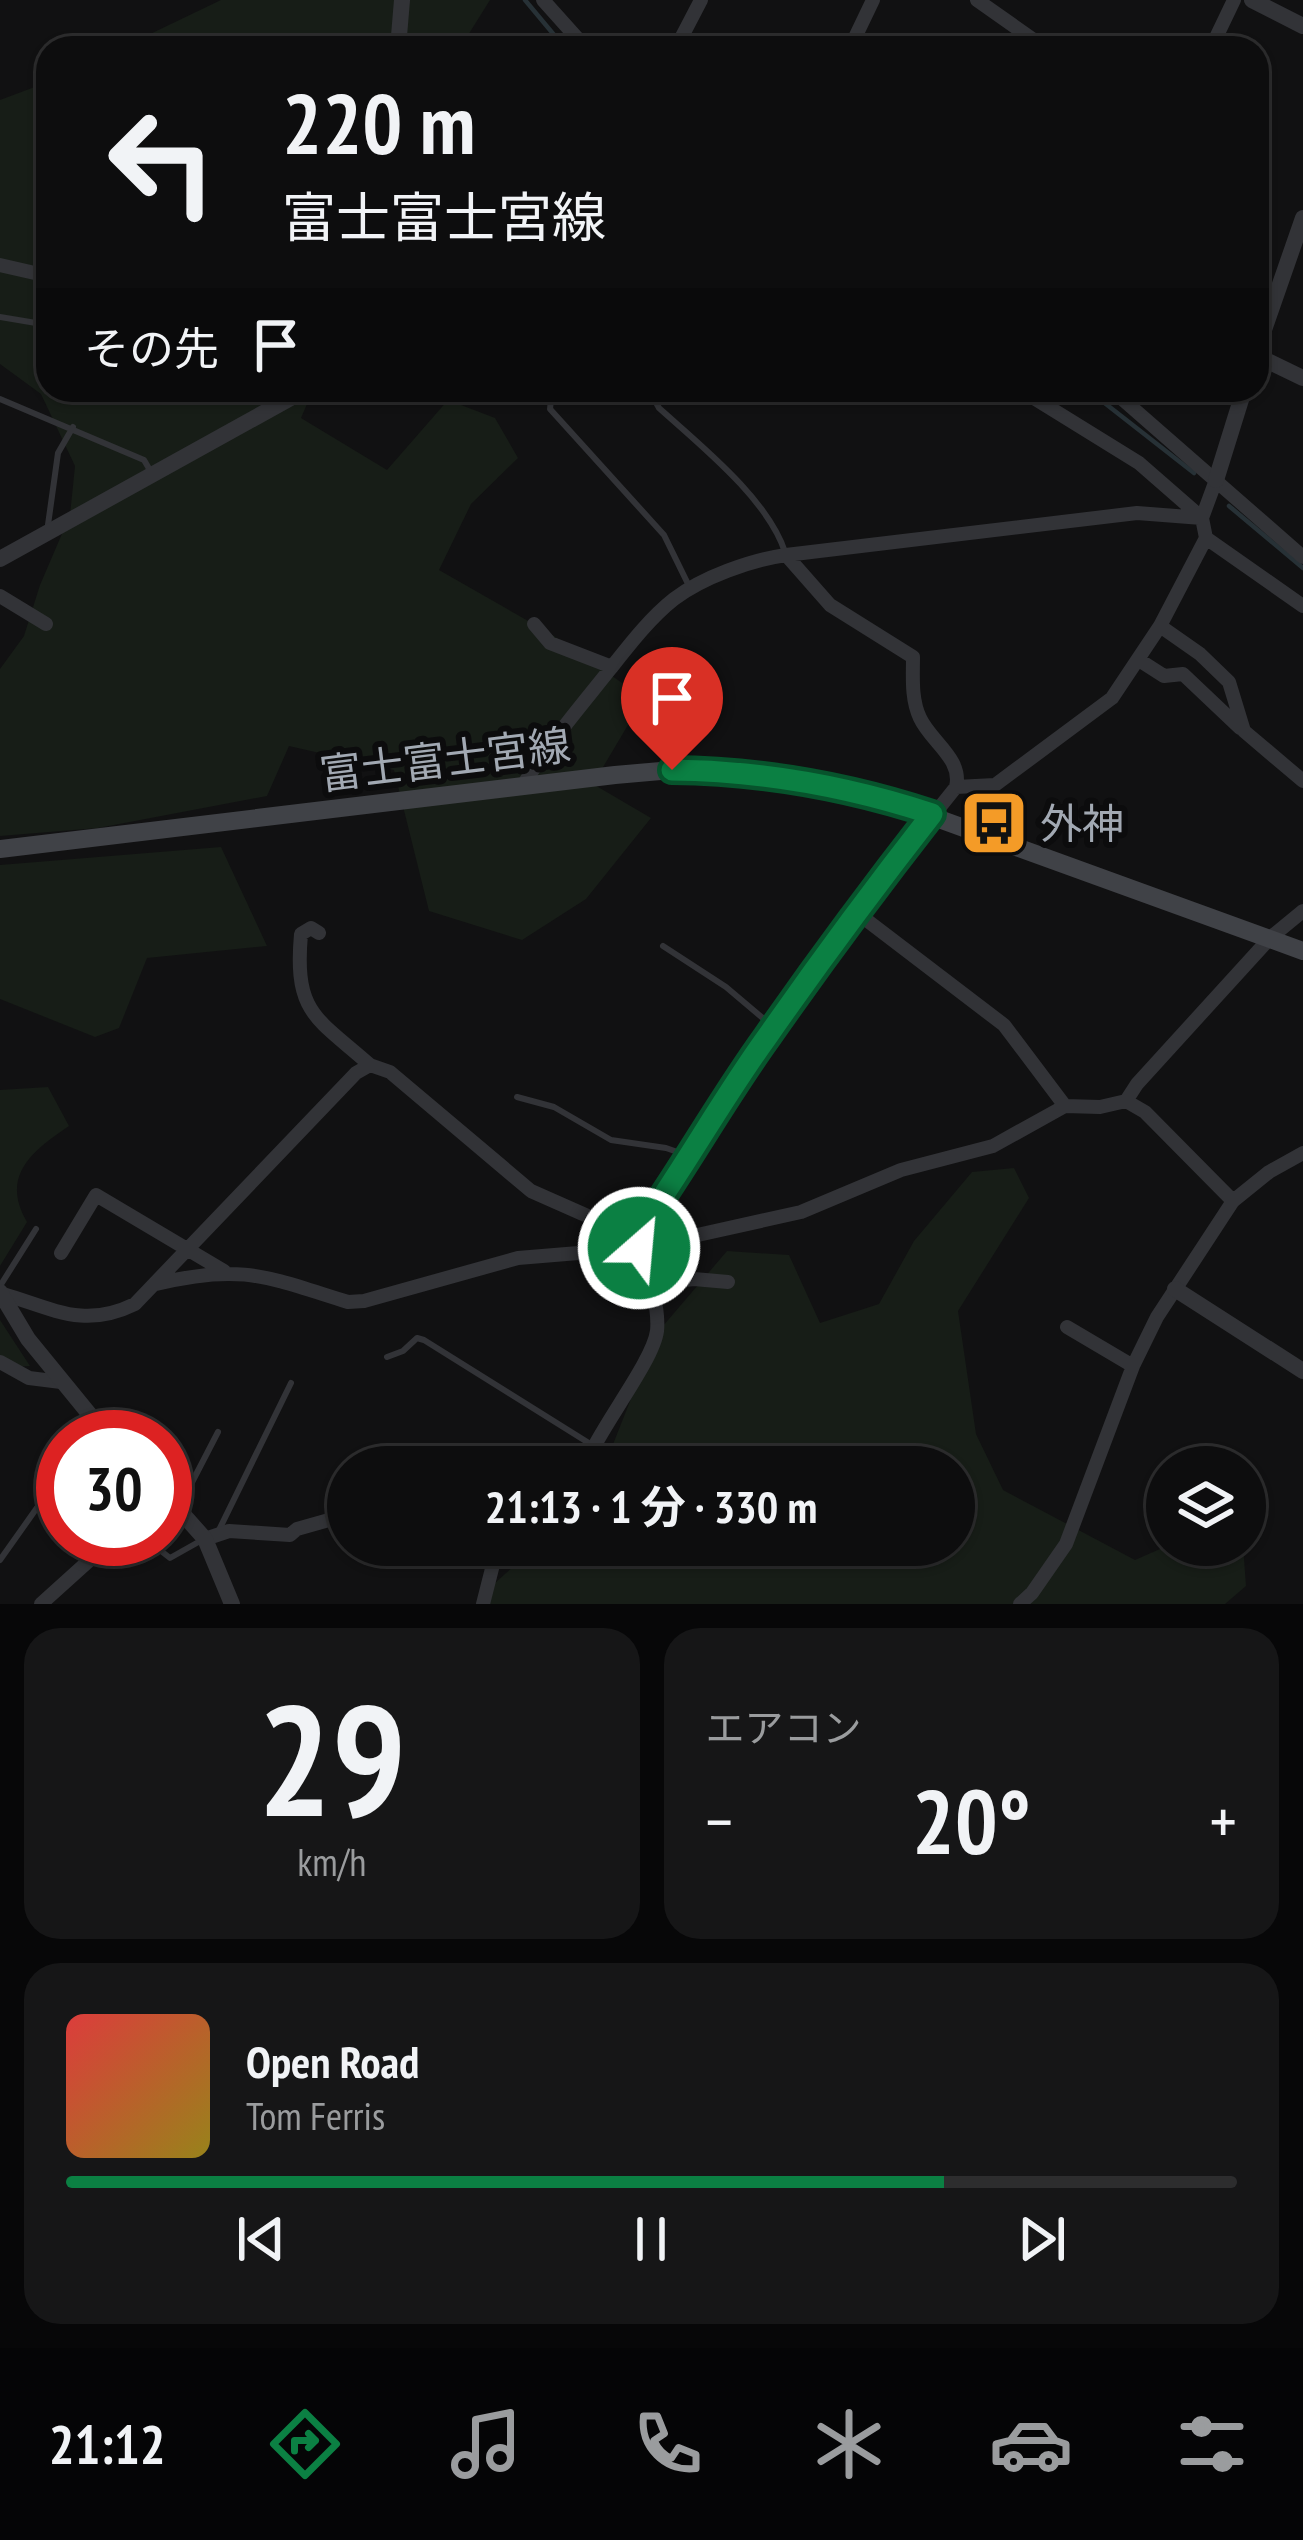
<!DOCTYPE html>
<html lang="ja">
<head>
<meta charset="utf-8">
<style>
	body { margin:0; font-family:"PT Sans Narrow","Noto Sans JP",sans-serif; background:#161617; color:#f1f3f6; height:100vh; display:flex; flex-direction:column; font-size:45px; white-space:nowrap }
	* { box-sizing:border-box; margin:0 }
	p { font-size:39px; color:#9a9c9e }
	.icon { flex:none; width:66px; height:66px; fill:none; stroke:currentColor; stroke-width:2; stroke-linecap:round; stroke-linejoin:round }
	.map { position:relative; height:1604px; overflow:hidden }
	.details { display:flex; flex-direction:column; gap:24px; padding:24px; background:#070708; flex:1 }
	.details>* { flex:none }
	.top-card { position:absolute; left:36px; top:36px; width:1233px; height:366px; border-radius:36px; box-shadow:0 3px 9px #0004,0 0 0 3px #2d2d2e; background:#0d0d0e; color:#f1f3f6; overflow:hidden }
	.buttons { position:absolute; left:1146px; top:1446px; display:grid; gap:24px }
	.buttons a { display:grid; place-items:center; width:120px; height:120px; border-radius:50%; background:#0d0d0e; box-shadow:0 3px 9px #0004,0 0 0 3px #2d2d2e; font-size:60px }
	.speed { position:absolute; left:36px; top:1410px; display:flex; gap:24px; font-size:60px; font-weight:700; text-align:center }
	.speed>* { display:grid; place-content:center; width:156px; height:156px; border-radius:50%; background:#0d0d0e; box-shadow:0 3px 9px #0004,0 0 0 3px #2d2d2e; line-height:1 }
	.speed .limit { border:18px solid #d22; background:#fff; color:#111 }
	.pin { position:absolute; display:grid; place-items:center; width:102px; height:102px; color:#fff; margin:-123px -51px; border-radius:50% 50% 50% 0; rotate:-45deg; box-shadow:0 0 12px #0007 }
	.pin .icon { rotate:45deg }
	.me { position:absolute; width:132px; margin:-66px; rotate:27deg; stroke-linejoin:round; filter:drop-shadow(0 0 9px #0008) }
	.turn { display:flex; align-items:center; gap:42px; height:252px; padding:0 48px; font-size:54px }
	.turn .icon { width:156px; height:156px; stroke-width:2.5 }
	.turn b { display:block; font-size:84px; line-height:102px }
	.then { display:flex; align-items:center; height:114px; padding:0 48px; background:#0003; gap:24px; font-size:45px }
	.big { font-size:90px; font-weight:700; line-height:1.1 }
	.details .card { flex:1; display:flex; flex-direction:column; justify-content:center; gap:18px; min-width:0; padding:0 42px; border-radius:36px; background:#161617 }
	.details .dial { align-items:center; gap:0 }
	.dial b { font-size:156px; line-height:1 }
	.song { display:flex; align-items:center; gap:36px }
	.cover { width:144px; height:144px; border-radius:18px; background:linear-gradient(135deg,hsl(0 70% 55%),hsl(50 70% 35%)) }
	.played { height:12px; border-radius:6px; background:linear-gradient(90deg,#0b8043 75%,#2d2d2e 75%) }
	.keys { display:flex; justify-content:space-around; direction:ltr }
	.heat { display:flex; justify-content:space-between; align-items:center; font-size:66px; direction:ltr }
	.details .tiles { flex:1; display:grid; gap:24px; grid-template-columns:1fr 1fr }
	.card:last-child { grid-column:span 2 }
	.trip { position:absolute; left:327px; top:1446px; width:648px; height:120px; border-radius:60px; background:#0d0d0e; box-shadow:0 3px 9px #0004,0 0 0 3px #2d2d2e; font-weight:700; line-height:120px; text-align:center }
	.menu { display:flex; height:192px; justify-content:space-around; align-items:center; background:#050506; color:#9a9c9e }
	.menu .icon { width:84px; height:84px }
	.menu .selected { color:#0b8043 }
	.menu b { font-size:54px; color:#f1f3f6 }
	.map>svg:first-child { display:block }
	.green { fill:#171d17 }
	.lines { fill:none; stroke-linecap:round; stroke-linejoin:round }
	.stream { stroke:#273136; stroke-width:4.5 }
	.service { stroke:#323337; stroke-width:6 }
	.minor { stroke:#323337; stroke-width:14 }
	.tertiary { stroke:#323337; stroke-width:16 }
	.secondary { stroke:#404247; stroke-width:18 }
	.route-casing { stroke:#07532c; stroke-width:30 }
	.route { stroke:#0b8043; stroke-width:21 }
	.labels { text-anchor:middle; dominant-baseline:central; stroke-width:12; stroke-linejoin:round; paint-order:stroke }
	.street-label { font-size:42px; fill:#a2a9b3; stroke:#0c0c0d }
	.poi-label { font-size:42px; fill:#a2a9b3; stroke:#0c0c0d; text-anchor:start }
</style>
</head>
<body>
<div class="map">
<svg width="1303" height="1604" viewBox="0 0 1303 1604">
	<rect width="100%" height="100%" fill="#111112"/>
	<path class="green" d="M221 0H490L460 48H121Z
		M48 82V390H313L301 418 387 470 448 400 495 418 518 458 471 504 439 570 551 634 644 698 593 784 651 818 586 899 522 940 429 911 394 770 289 746 267 796 98 828 0 836V669L24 636 40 585 70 515 75 466 41 394 0 364V100Z
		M221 847 267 946 147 958 119 1028 95 1037 0 999V865Z
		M48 1087 69 1126C32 1151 0 1176 27 1222L0 1266V1090Z
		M1014 1168 1029 1198 958 1311 976 1434 1003 1490 1135 1560 1169 1545H1243L1246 1586 1225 1604H485L484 1593 537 1545H954V1467H604L657 1333 727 1251 789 1255 820 1323 879 1304 914 1241 972 1172Z
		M0 1320 30 1366 0 1368Z"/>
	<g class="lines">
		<path class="stream" d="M525 0 565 48
			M1088 390 1194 473
			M1229 506 1303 568"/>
		<path class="service" d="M0 317 48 325
			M552 390 550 409 664 535 690 588
			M655 390 654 399 659 408C700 445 768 499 785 552
			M0 399 144 460 151 472
			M47 532 58 453 73 427
			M663 946 726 987 771 1025
			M517 1097 554 1107 611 1140 666 1148 689 1156
			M0 1286 36 1229
			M387 1357 403 1351 417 1338 424 1340 592 1445
			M176 1499 187 1492 218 1432
			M218 1532 291 1383
			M155 1539 156 1547 170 1558 202 1540
			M0 1560 63 1471"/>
		<path class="minor" d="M543 0 586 48
			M977 0 1045 48
			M676 48 701 0
			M850 48 873 0
			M1211 48 1234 0
			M0 265 48 276
			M1112 390 1303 557
			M1206 538 1303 606
			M0 596 46 624
			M534 624 550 643 612 667
			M1160 626 1200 654 1229 682 1244 731 1303 781
			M1139 660 1164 676 1183 674 1240 728
			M522 787C548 744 580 707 611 668 630 644 650 618 674 599 703 577 751 560 786 555L1137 513 1202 518 1216 480
			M956 787 995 785 1112 698 1160 626 1206 538 1202 518 1139 463 1021 390
			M856 912 1004 1025 1065 1106 1100 1107 1126 1101 1145 1112 1233 1201
			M319 933 311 928 301 934C294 1014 316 1017 370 1065
			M1126 1101 1137 1084 1270 938 1303 911
			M61 1253 96 1195 224 1271
			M156 1284C242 1263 267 1277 348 1302L364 1301 518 1258 639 1248 801 1212 901 1170 993 1146 1065 1106
			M649 1284 694 1279 728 1282
			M3 1294C54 1309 84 1329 135 1304L356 1073 370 1065 390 1072 531 1191 635 1237
			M1067 1327 1133 1366
			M0 1362 29 1378 61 1382
			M584 1467C598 1430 653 1362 657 1331 660 1302 644 1265 635 1237L683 1172 767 1036 856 912 956 787C963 759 931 742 920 718 911 699 913 677 913 657L830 605 786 555
			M205 1539 229 1531 290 1535 297 1529 343 1516
			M41 1604 113 1539
			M483 1604 498 1545
			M1020 1604 1032 1593 1066 1544 1133 1366 1157 1317 1233 1201 1269 1172 1303 1153"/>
		<path class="tertiary" d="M1252 0 1303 26
			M398 48 402 0
			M1257 350 1303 218
			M1257 356 1303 378
			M1216 480 1244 390
			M0 559 305 390
			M1175 1289 1303 1371
			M0 1292 28 1339 108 1437
			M165 1494 205 1539 232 1604"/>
		<path class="secondary" d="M0 849 615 775 672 770 760 774 873 795 1303 951"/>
	</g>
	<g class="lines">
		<defs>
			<path id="route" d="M639 1248 635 1237C682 1172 720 1102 767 1037 820 961 875 887 932 814 847 786 762 771 672 770"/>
		</defs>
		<use href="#route" class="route-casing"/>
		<use href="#route" class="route"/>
	</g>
	<defs>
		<symbol id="bus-square" viewBox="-11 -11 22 22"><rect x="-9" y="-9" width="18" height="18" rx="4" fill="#f49b27" stroke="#0c0c0d"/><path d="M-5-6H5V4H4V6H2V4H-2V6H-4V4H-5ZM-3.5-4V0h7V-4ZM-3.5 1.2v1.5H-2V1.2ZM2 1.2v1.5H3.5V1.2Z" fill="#111"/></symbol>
	</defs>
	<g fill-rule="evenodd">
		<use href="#bus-square" x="956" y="785" width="76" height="76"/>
	</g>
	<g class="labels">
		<g class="street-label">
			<text transform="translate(445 759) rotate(-7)">富士富士宮線</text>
		</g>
		<g class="poi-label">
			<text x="1040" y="823">外神</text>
		</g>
	</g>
</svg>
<div class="buttons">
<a><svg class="icon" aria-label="layers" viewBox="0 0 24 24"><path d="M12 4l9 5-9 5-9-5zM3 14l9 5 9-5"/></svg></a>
</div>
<div class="speed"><div class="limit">30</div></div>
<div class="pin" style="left:672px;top:770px;background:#d93025"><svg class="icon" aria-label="arrive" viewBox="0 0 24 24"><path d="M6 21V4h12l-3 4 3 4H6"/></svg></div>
<svg class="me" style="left:639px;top:1248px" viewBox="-20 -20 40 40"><circle r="17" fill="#0b8043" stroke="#fff" stroke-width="3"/><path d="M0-11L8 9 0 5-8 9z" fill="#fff"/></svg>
<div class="trip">21:13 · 1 分 · 330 m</div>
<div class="top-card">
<div class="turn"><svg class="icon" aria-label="left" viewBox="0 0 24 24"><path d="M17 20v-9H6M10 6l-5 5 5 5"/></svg><div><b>220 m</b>富士富士宮線</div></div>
<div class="then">その先<svg class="icon" aria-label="arrive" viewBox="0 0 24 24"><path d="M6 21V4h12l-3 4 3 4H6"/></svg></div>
</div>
</div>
<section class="details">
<div class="tiles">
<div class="card dial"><b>29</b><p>km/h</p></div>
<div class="card"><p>エアコン</p>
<div class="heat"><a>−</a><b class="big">20°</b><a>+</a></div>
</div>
<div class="card">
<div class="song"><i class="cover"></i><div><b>Open Road</b><p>Tom Ferris</p></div></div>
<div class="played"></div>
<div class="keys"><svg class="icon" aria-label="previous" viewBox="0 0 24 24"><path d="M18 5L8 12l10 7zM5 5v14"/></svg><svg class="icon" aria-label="pause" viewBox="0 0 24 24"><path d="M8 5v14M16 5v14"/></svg><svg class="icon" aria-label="next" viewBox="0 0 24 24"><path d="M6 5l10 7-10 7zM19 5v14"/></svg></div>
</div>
</div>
</section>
<nav class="menu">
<b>21:12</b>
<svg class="icon selected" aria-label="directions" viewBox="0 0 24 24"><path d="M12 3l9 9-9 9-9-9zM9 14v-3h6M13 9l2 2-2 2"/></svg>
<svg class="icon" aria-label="music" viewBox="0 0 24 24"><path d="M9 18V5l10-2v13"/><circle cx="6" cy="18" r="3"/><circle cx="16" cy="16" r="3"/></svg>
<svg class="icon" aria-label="phone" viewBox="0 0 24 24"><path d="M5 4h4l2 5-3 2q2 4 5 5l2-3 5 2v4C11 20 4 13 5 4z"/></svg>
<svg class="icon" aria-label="climate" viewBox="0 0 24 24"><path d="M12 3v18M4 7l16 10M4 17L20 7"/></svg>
<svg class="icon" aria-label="car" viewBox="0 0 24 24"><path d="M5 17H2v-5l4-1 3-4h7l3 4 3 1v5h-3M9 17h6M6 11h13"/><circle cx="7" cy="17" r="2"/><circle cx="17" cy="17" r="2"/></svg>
<svg class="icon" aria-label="filters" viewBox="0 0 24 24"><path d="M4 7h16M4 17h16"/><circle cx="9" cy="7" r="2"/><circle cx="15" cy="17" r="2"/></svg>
</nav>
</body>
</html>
